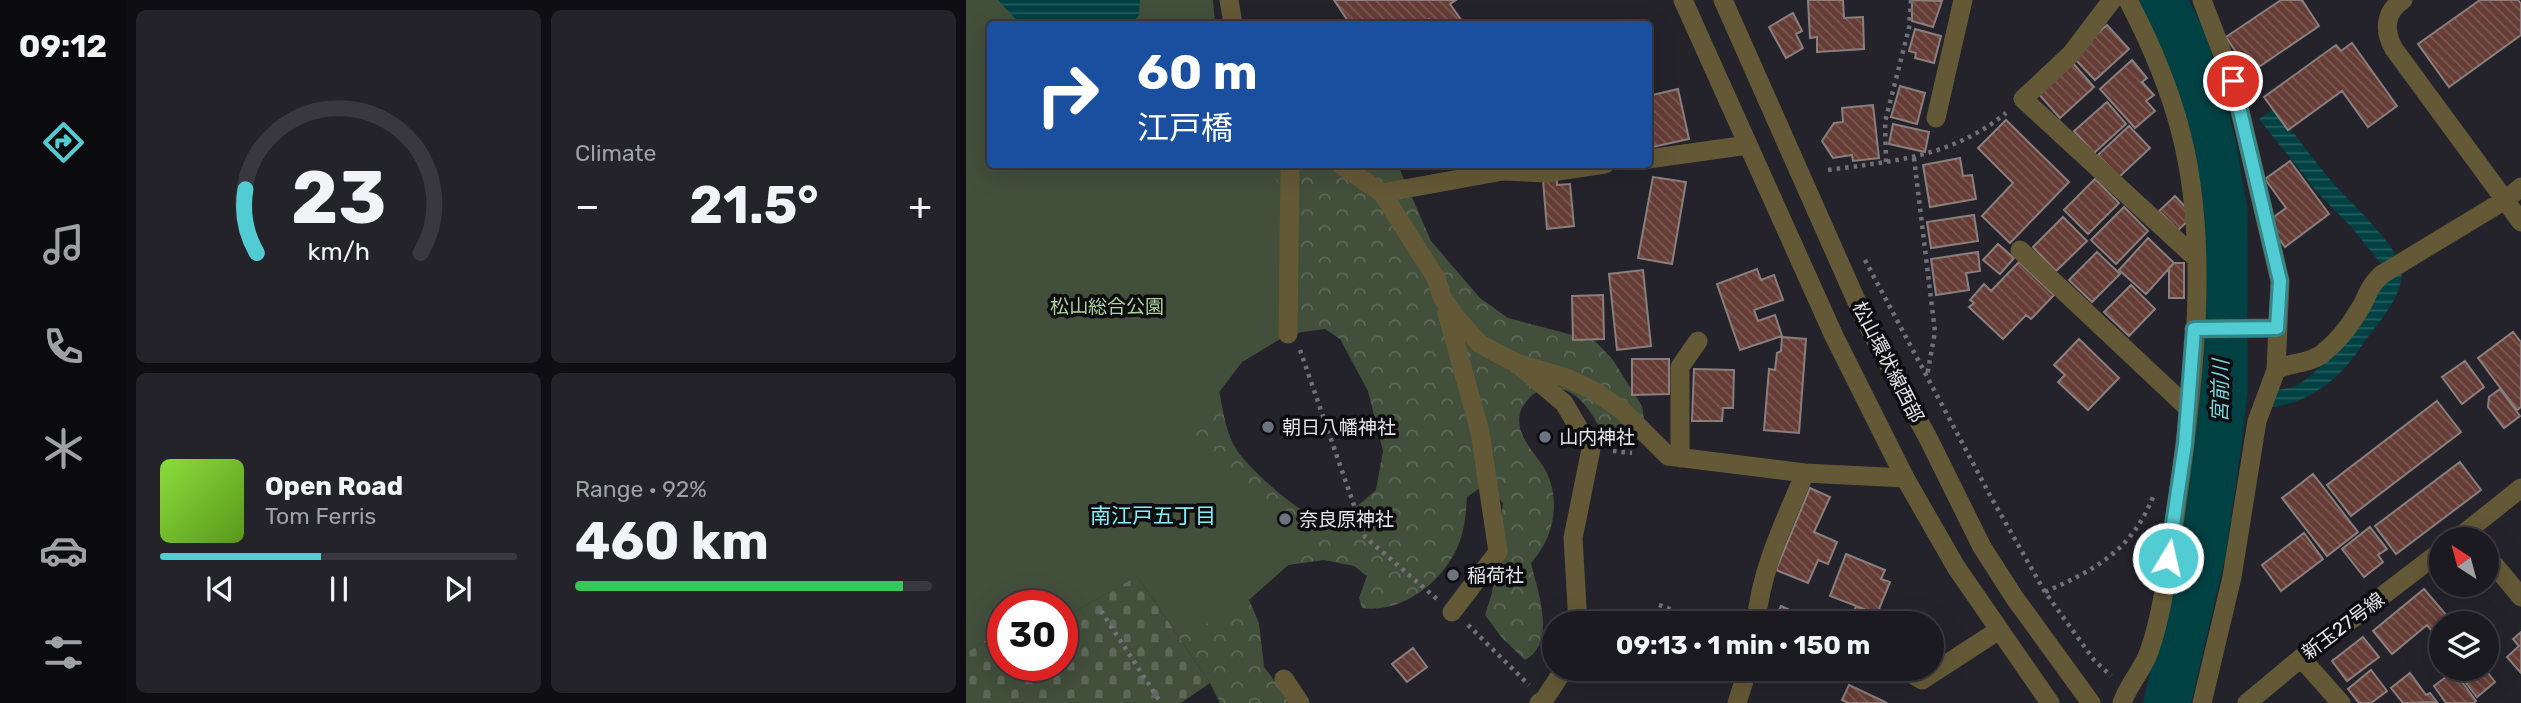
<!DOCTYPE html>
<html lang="en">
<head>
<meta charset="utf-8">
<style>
	body { margin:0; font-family:Rubik,"Noto Sans JP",sans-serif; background:#242329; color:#f1f3f6; height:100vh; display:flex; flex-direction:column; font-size:26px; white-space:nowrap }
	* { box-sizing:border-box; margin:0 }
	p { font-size:23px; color:#a0a1a5 }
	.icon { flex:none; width:38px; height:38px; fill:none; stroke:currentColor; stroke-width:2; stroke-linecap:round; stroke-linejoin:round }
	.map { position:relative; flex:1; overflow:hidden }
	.drawer { display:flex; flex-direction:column; gap:10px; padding:10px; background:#0f0e12; width:840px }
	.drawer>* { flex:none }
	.banner { position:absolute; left:21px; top:21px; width:665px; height:147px; border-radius:7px; box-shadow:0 7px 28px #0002,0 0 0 2px #39383e; background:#1a4fa0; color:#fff; overflow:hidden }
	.needle { width:46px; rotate:324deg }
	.fabs { position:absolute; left:1463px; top:527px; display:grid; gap:14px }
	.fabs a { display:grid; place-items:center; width:70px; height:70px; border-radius:50%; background:#1b1a20; box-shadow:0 7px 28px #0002,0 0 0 2px #39383e; font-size:35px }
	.speed { position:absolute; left:21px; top:590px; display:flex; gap:14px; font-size:35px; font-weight:700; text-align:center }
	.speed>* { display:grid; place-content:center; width:91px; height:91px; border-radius:50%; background:#1b1a20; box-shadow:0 7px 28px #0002,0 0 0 2px #39383e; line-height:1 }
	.speed .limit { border:10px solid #d22; background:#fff; color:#111 }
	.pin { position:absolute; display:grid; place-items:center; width:60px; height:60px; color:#fff; margin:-30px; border:4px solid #fff; border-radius:50%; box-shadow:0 2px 7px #0007 }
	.me { position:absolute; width:77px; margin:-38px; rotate:9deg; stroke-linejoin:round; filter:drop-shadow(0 0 5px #0008) }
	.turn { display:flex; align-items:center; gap:24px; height:147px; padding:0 35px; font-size:32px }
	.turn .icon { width:91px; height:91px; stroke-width:2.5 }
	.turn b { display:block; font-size:49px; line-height:60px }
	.big { font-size:52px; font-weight:700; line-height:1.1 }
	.drawer .widget { flex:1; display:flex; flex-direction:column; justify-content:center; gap:10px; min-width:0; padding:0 24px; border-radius:10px; background:#242329 }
	.drawer .dial { align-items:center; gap:0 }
	.dial svg { height:182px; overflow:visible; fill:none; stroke:#39383e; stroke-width:7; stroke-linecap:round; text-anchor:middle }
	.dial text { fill:#f1f3f6; stroke:none }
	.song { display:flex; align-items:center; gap:21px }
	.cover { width:84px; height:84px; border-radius:10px; background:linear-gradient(135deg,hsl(90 70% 55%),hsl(90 70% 35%)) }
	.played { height:7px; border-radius:4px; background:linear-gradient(90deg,#51ccd3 45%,#39383e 45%) }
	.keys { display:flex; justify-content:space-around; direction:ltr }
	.heat { display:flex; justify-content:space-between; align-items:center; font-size:38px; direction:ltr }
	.charge { height:10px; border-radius:5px; background:linear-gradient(90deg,#34c759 92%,#39383e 0) }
	.drawer .tiles { flex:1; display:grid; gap:10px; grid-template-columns:repeat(2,1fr) }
	.trip { position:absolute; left:576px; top:611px; width:402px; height:70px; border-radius:35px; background:#1b1a20; box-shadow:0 7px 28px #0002,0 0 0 2px #39383e; font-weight:700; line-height:70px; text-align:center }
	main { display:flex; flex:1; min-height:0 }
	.tabs { display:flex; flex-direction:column; width:126px; justify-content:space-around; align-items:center; background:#0b0a0d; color:#a0a1a5 }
	.tabs .icon { width:49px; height:49px }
	.tabs .current { color:#51ccd3 }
	.tabs b { font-size:32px; color:#f1f3f6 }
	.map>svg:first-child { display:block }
	.forest { fill:url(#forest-crowns); fill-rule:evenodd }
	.cemetery { fill:url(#cemetery-stones) }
	.green { fill:#424f3b }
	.water { fill:url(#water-rules) }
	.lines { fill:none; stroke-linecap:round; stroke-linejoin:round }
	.river { stroke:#004144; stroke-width:47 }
	.building { fill:url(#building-back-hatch); stroke:#8a7f7d; stroke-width:2 }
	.path { stroke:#717177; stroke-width:4.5; stroke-dasharray:3.5 5; stroke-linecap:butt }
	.minor { stroke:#645936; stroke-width:19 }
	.tertiary { stroke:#645936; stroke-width:19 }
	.route-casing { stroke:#358589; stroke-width:18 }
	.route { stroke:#51ccd3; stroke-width:12 }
	.worship-dot { fill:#6b7280; stroke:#0d0d11; stroke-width:2.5 }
	.labels { text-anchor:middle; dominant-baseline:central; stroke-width:7; stroke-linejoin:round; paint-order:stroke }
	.park-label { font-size:19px; fill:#add399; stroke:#0d0d11 }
	.street-label { font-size:19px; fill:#e5e5ea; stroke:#0d0d11 }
	.poi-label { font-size:19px; fill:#e5e5ea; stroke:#0d0d11; text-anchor:start }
	.water-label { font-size:21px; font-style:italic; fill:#77d3d7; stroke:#0d0d11 }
	.neighbourhood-label { font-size:21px; fill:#83eff5; stroke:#0d0d11 }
</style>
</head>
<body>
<main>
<nav class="tabs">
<b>09:12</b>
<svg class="icon current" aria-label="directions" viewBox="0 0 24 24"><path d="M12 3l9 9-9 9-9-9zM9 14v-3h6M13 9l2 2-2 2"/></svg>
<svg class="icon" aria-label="music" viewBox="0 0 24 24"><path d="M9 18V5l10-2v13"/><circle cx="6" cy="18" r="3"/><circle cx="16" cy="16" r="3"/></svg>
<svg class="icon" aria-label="phone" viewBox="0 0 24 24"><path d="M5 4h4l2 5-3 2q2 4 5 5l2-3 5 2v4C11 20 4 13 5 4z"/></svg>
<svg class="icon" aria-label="climate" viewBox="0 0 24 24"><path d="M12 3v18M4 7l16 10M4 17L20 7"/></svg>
<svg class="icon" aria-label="car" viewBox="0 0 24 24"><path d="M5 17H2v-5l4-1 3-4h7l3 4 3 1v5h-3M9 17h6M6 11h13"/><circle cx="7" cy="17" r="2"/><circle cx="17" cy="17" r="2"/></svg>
<svg class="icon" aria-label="filters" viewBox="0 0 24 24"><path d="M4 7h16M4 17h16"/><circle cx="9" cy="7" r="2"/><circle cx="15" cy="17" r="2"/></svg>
</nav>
<section class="drawer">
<div class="tiles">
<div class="widget dial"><svg viewBox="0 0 100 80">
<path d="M14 69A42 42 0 1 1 86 69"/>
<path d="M14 69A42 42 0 0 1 9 41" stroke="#51ccd3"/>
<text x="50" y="56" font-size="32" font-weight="700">23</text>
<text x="50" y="72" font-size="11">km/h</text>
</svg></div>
<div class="widget"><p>Climate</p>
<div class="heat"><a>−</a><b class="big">21.5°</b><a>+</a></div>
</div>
<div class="widget">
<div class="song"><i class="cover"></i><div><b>Open Road</b><p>Tom Ferris</p></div></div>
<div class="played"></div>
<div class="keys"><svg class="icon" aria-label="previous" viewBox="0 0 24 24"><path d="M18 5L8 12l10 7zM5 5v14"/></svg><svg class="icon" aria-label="pause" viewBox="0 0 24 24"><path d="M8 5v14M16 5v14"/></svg><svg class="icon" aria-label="next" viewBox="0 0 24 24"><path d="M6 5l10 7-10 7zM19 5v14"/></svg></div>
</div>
<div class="widget"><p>Range · 92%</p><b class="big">460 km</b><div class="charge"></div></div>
</div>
</section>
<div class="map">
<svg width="1555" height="703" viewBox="0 0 1555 703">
	<defs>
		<pattern id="forest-crowns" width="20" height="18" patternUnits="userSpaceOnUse" patternTransform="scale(1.75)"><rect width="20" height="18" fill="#424f3b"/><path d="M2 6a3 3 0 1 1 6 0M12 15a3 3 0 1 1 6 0" fill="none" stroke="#5d6858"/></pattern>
		<pattern id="cemetery-stones" width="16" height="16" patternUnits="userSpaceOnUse" patternTransform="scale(1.75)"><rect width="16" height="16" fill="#424f3b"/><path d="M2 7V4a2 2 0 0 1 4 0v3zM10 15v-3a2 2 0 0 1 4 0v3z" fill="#5d6858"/></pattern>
		<pattern id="water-rules" width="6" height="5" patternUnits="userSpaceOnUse" patternTransform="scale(1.75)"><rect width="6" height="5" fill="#004144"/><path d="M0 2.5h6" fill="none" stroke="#255c5f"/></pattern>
		<pattern id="building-back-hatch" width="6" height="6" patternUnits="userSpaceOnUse" patternTransform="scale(1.75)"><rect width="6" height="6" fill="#653d36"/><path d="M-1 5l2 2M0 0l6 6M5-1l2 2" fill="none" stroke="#7b5953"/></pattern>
	</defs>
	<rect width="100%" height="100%" fill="#24232b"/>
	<path class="forest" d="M0 0 24 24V164L432 165 465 241 514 298 542 318 629 341 647 360 676 406 678 419 663 432 637 434C623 408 608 380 573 391 566 394 558 403 555 410 546 435 572 454 581 473 595 504 587 539 565 563 571 590 592 643 559 660L536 638 519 615 526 593 537 503 525 490 514 488 501 497C500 512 499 527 494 541 480 580 437 614 396 608L393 598 401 576 388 566 358 560 322 565 283 600 293 623 298 667 326 703H254L244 683 171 576 96 619V606H37V634H29L0 653ZM359 329 374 339 402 391 417 451 410 490C394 504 382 516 360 519 339 521 284 469 272 452 260 435 257 410 253 390L276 362 322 334Z"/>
	<path class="cemetery" d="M171 576 244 683 215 703H0V653L29 634H37V665H96V619Z"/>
	<path class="green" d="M0 0H247L249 24H24V164L303 165 313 185 329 252 322 334 276 362 219 437 338 551 270 611 213 636 171 576 96 619V606H37V634H29L0 653Z"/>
	<path class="water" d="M32 0H174L173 15 166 24H54Z
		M1309 108C1326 131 1343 154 1361 176 1377 196 1436 248 1436 272 1436 299 1409 326 1395 347 1373 379 1344 403 1305 407L1304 391C1311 390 1319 389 1326 387 1366 372 1396 301 1416 265L1387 229 1352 193 1293 119Z"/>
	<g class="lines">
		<path class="river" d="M1196 0 1218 42 1246 142 1258 211V391L1254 429 1237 549 1201 703"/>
	</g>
	<path class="building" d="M368 0H490L484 4 498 24H467L463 19 455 24H384Z
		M842 0H877L878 18 897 17 898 49 851 52V37L844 38Z
		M946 0 976 1 967 27 946 21Z
		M1315 0H1336L1353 26 1284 73 1260 37Z
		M1514 0H1552L1555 4V35L1483 87 1452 44Z
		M827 13 836 31 830 34 837 48 820 58 803 27Z
		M1141 25 1163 49 1129 80 1106 56Z
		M949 29 975 36 968 63 949 58 950 53 943 51Z
		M1386 43 1431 106 1402 127 1376 91 1322 130 1298 97 1370 45 1375 51Z
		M1166 60 1181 78 1176 82 1188 95 1180 101 1189 111 1169 128 1134 89Z
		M1105 61 1128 87 1094 118 1071 92Z
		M934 86 959 93 951 124 925 117Z
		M712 89 723 139 682 148V96Z
		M1141 102 1160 124 1128 153 1108 131Z
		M907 105 913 158 887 161 886 155 867 158 856 141 868 123 877 122 876 108Z
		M1040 120 1103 182 1044 243 1016 216 1047 183 1012 148Z
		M927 124 963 132 959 152 923 144Z
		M1163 126 1184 148 1153 177 1132 155Z
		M994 158 997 176 1006 175 1010 199 964 207 957 165Z
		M1324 161 1363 214 1319 247 1301 222 1320 208 1299 179Z
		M687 177 720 182 706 264 672 258Z
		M591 179V185L604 184 608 226 581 229 577 180Z
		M1129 179 1153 203 1122 234 1098 210Z
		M1209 196 1223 211V220L1212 230 1193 211Z
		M1158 207 1182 231 1150 264 1125 240Z
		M1008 215 1012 241 965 248 961 222Z
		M1097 217 1121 241 1090 271 1067 247Z
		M1182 238 1208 263 1180 294 1153 270Z
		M1032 244 1048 258 1034 274 1017 260Z
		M1012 252 1014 271 1000 273 1003 290 970 295 965 259Z
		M1131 252 1154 274 1126 302 1103 280Z
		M1053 262 1088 295 1065 319 1060 315 1037 339 1003 307 1008 303 1004 300 1018 284 1025 291Z
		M1208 263H1218V298H1203V268Z
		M791 269 795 280 808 275 817 300 788 310 792 321 809 315 816 336 774 350 751 284Z
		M677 270 685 346 651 350 643 274Z
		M1165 285 1189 309 1163 336 1138 312Z
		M637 295 638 339 607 340 606 296Z
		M1547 332 1555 342V407L1551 410 1512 358Z
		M816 337 840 339 833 433 798 430 803 369 809 370 811 353 815 351Z
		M1113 339 1153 378 1122 410 1092 382 1099 375 1088 365Z
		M666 359H703V394L666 395Z
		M1499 361 1518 387 1496 404 1476 377Z
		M728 369 768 370 767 408H757L756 421H726Z
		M1534 389 1554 416 1538 428 1522 407 1523 397Z
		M1471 401 1495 432 1385 516 1361 485Z
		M1494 462 1515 490 1430 554 1409 526Z
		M1347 474 1392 532 1361 556 1316 498Z
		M844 488 864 497 848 532 871 542 862 564 852 560 842 583 810 570Z
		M1404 527 1421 549 1412 555 1417 562 1398 577 1376 549Z
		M1338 533 1357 559 1315 591 1296 565Z
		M880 554 919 570 915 579 924 582 911 614 864 596Z
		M1458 589 1487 623H1475V642L1461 625 1426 654 1407 631Z
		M815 606 852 623H807Z
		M890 606 905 612 900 623H883Z
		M1555 632V673L1541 657 1553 646 1547 639Z
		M1397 637 1413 657 1381 681 1366 661Z
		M447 648 461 667 441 682 426 664Z
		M1494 668H1518L1529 682 1511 697 1491 671Z
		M1405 670 1421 691 1405 703H1393L1382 689Z
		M1488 671 1510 701 1508 703H1480L1468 686Z
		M1444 673 1460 695 1464 693 1471 702 1437 703 1425 688Z
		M883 685 921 703H882L876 700Z"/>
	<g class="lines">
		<path class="path" d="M948 158 969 332 961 376
			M920 162 919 122 943 28 945 0
			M862 170C928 161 986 157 1040 113
			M899 260 1026 499 1079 592 1128 660 1145 676
			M334 350 399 537 471 599
			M647 451 666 453
			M1079 592C1130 569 1165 551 1187 497
			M693 605 743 623
			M135 611 195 703
			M502 625 563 685"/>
		<path class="minor" d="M263 0 267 24
			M1146 0 1105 54 1057 99 1231 259
			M1236 0 1267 81 1314 281 1310 370 1291 421 1266 577 1236 703
			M1437 0C1418 12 1418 32 1428 49L1555 222
			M970 118 997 0
			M682 159 782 145
			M374 164 416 193 470 278 476 297 487 314 514 344 550 363 601 378 630 392 657 411 702 456 839 473 939 478
			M416 193 537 171 579 173 639 164
			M1054 250 1222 408
			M481 313 514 432 532 552 486 612
			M1228 329 1311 328
			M322 334 324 164
			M555 367 598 403 625 449 607 538 612 623
			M1310 370C1326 361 1341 365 1356 354 1370 343 1383 327 1392 312 1403 296 1399 291 1415 275L1539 200 1555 187
			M714 458V367L732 341
			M1491 539 1555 488
			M1521 556 1555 597
			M790 623C795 569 818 523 839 473
			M1335 658 1375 703
			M935 668 956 680 1033 630
			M318 679 334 703
			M573 703 578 700 599 668
			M771 703 782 668
			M1156 703C1162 685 1176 671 1183 652 1199 607 1205 543 1212 496 1228 382 1244 245 1215 133 1203 86 1184 42 1162 0
			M1281 703 1335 658 1475 551"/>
		<path class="tertiary" d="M717 0 868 336 939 478 990 567 1084 703
			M757 0 898 318 963 440 1016 547 1048 597 1125 703"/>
	</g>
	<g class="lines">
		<defs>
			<path id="route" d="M1202 558 1219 444 1228 329 1311 328 1314 281 1267 81"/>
		</defs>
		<use href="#route" class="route-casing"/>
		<use href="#route" class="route"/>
	</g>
	<g class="worship-dot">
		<circle cx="302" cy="427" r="7"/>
		<circle cx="579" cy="437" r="7"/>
		<circle cx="319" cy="519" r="7"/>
		<circle cx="487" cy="575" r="7"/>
	</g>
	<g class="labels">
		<g class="park-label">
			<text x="141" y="306">松山総合公園</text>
		</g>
		<g class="street-label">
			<text transform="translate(922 362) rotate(63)">松山環状線西部</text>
			<text transform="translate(1377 626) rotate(-37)">新玉27号線</text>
		</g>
		<g class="poi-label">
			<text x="316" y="427">朝日八幡神社</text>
			<text x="593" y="437">山内神社</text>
			<text x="333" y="519">奈良原神社</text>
			<text x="501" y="575">稲荷社</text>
		</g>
		<g class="water-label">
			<text transform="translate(1254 391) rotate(-89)">宮前川</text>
		</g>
		<g class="neighbourhood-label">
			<text x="187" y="515">南江戸五丁目</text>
		</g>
	</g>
</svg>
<div class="fabs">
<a><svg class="needle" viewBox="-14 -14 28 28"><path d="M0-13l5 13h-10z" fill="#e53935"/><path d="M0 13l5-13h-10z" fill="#a0a1a5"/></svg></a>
<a><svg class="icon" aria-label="layers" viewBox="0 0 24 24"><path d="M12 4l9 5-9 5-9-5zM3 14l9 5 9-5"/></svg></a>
</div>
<div class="speed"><div class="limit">30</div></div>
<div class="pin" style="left:1267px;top:81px;background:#d93025"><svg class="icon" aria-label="arrive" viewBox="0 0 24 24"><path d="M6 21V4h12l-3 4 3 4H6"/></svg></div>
<svg class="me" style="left:1202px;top:558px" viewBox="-20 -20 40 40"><circle r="17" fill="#51ccd3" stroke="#fff" stroke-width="3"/><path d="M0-11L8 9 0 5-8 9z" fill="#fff"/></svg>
<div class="trip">09:13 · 1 min · 150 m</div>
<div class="banner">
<div class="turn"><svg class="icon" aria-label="right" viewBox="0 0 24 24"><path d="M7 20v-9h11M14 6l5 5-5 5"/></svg><div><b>60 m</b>江戸橋</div></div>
</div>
</div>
</main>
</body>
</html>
